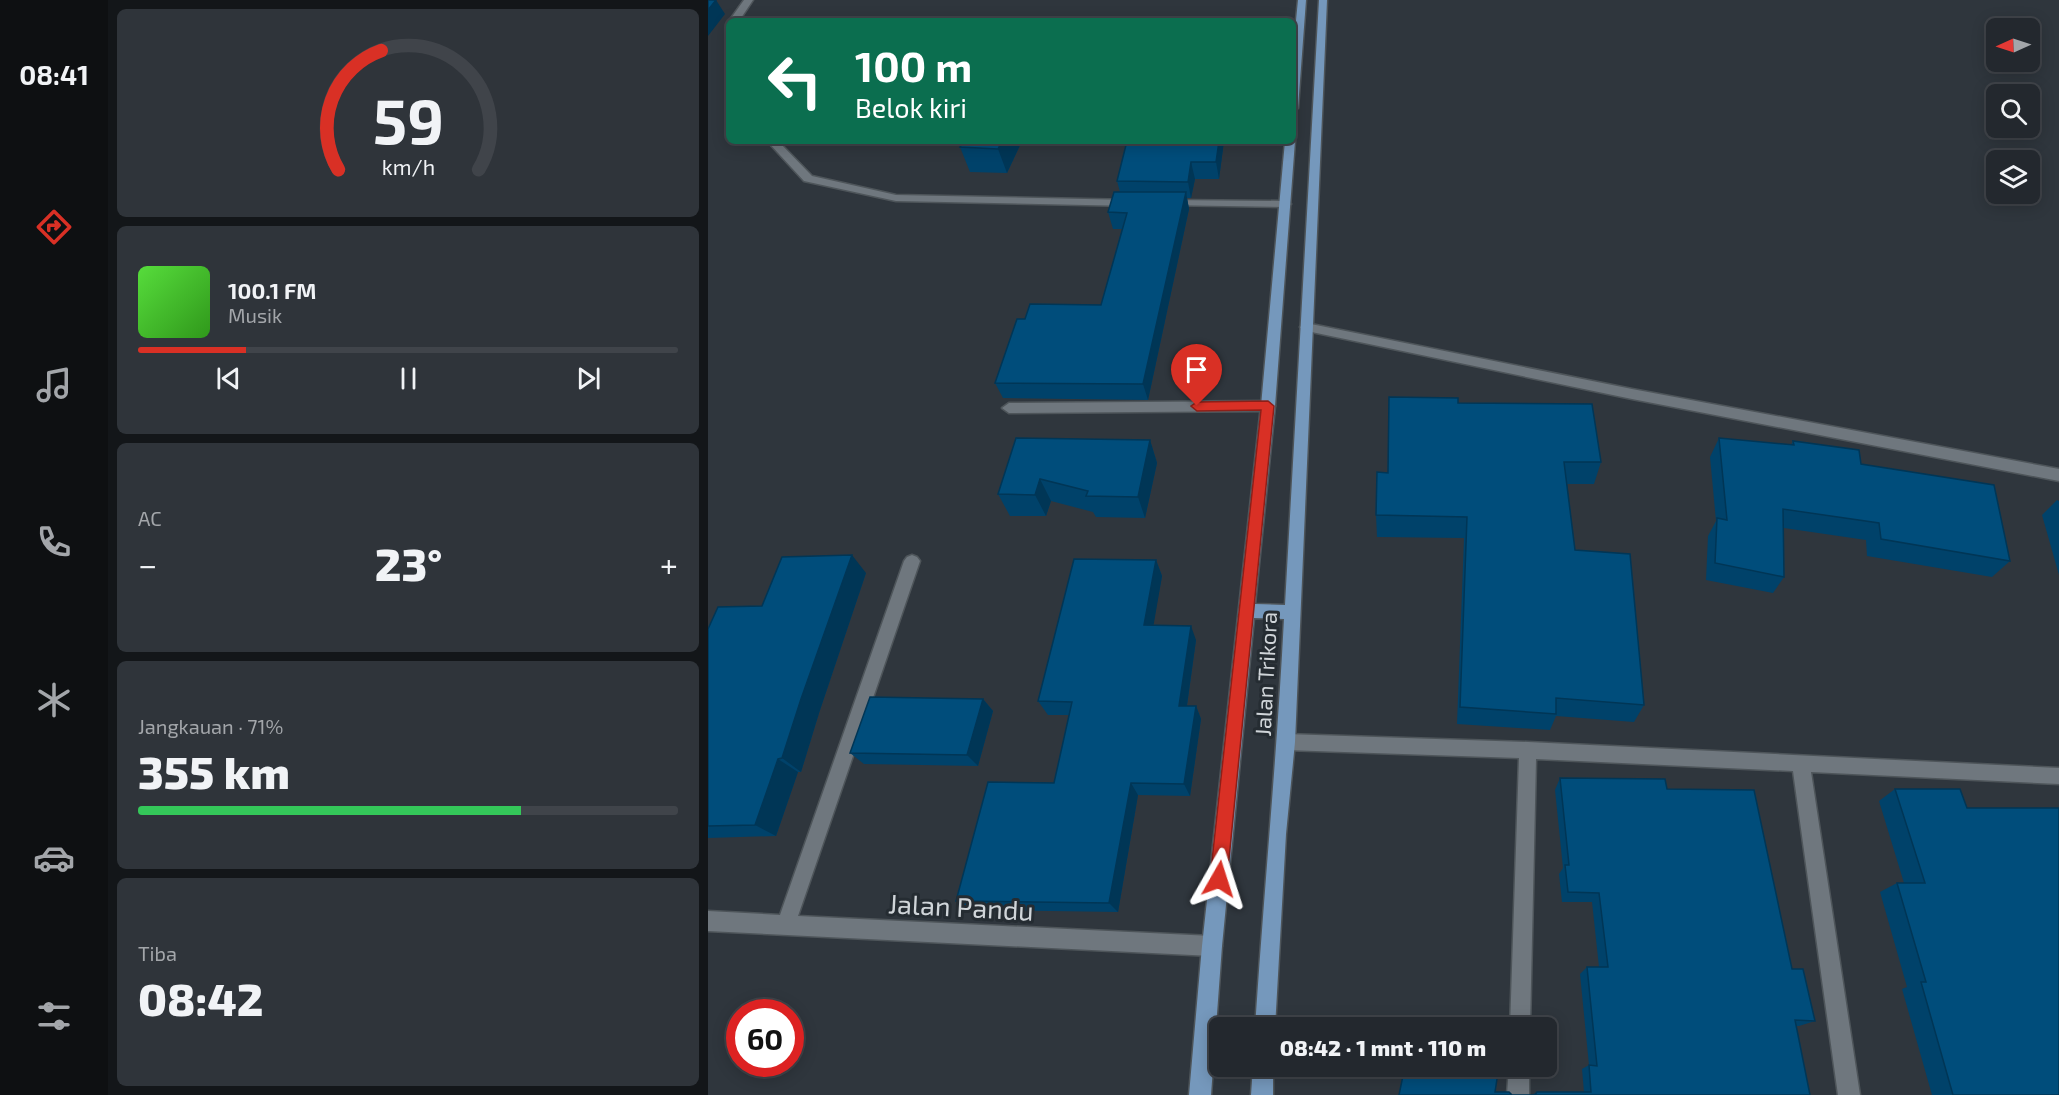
<!DOCTYPE html>
<html lang="id">
<head>
<meta charset="utf-8">
<style>
	body { margin:0; font-family:"Exo 2",sans-serif; background:#2f343a; color:#f1f3f6; height:100vh; display:flex; flex-direction:column; font-size:22px; white-space:nowrap }
	* { box-sizing:border-box; margin:0 }
	p { font-size:20px; color:#a3a6aa }
	.icon { flex:none; width:33px; height:33px; fill:none; stroke:currentColor; stroke-width:2; stroke-linecap:round; stroke-linejoin:round }
	.map { position:relative; flex:1; overflow:hidden }
	.panel { display:flex; flex-direction:column; gap:9px; padding:9px; background:#131619; width:600px }
	.panel>* { flex:none }
	.banner { position:absolute; left:18px; top:18px; width:570px; height:126px; border-radius:9px; box-shadow:0 3px 15px #0003,0 0 0 2px #40444a; background:#0b6e4f; color:#fff; overflow:hidden }
	.needle { width:39px; rotate:267deg }
	.buttons { position:absolute; left:1278px; top:18px; display:grid; gap:12px }
	.buttons a { display:grid; place-items:center; width:54px; height:54px; border-radius:9px; background:#23282e; box-shadow:0 3px 15px #0003,0 0 0 2px #40444a; font-size:30px }
	.speed { position:absolute; left:18px; top:999px; display:flex; gap:12px; font-size:30px; font-weight:700; text-align:center }
	.speed>* { display:grid; place-content:center; width:78px; height:78px; border-radius:50%; background:#23282e; box-shadow:0 3px 15px #0003,0 0 0 2px #40444a; line-height:1 }
	.speed .limit { border:9px solid #d22; background:#fff; color:#111 }
	.pin { position:absolute; display:grid; place-items:center; width:51px; height:51px; color:#fff; margin:-62px -26px; border-radius:50% 50% 50% 0; rotate:-45deg; box-shadow:0 0 6px #0007 }
	.pin .icon { rotate:45deg }
	.me { position:absolute; width:66px; margin:-33px; rotate:6deg; stroke-linejoin:round; filter:drop-shadow(0 0 4px #0008) }
	.turn { display:flex; align-items:center; gap:21px; height:126px; padding:0 30px; font-size:27px }
	.turn .icon { width:78px; height:78px; stroke-width:2.5 }
	.turn b { display:block; font-size:42px; line-height:51px }
	.big { font-size:45px; font-weight:800; line-height:1.1 }
	.panel .tile { flex:1; display:flex; flex-direction:column; justify-content:center; gap:9px; min-width:0; padding:0 21px; border-radius:9px; background:#2f343a }
	.panel .dial { align-items:center; gap:0 }
	.dial svg { height:156px; overflow:visible; fill:none; stroke:#40444a; stroke-width:7; stroke-linecap:round; text-anchor:middle }
	.dial text { fill:#f1f3f6; stroke:none }
	.song { display:flex; align-items:center; gap:18px }
	.cover { width:72px; height:72px; border-radius:9px; background:linear-gradient(135deg,hsl(110 70% 55%),hsl(110 70% 35%)) }
	.played { height:6px; border-radius:3px; background:linear-gradient(90deg,#d93025 20%,#40444a 20%) }
	.keys { display:flex; justify-content:space-around; direction:ltr }
	.heat { display:flex; justify-content:space-between; align-items:center; font-size:33px; direction:ltr }
	.charge { height:9px; border-radius:4px; background:linear-gradient(90deg,#34c759 71%,#40444a 0) }
	.trip { position:absolute; left:501px; top:1017px; width:348px; height:60px; border-radius:9px; background:#23282e; box-shadow:0 3px 15px #0003,0 0 0 2px #40444a; font-weight:800; line-height:60px; text-align:center }
	main { display:flex; flex:1; min-height:0 }
	.tab-bar { display:flex; flex-direction:column; width:108px; justify-content:space-around; align-items:center; background:#0e1012; color:#a3a6aa }
	.tab-bar .icon { width:42px; height:42px }
	.tab-bar .selected { color:#d93025 }
	.tab-bar b { font-size:27px; color:#f1f3f6 }
	.map>svg:first-child { display:block }
	.lines { fill:none; stroke-linecap:round; stroke-linejoin:round }
	.minor-casing { stroke:#4e555a; stroke-width:3 }
	.major-casing { stroke:#4e555a; stroke-width:3 }
	.minor { fill:#6f777e; fill-rule:evenodd }
	.major { fill:#7598bc; fill-rule:evenodd }
	.wall { fill:#00426a }
	.shaded-wall { fill:#003656 }
	.building { fill:#004d7b; stroke:#003656; stroke-width:1.5 }
	.route { fill:#d93025; stroke:#8d1f18; stroke-width:1.5 }
	.labels { text-anchor:middle; dominant-baseline:central; stroke-width:6; stroke-linejoin:round; paint-order:stroke }
	.street-label { font-size:22px; fill:#d0d5d9; stroke:#252c32 }
	.near-street-label { font-size:27px; fill:#d0d5d9; stroke:#252c32 }
</style>
</head>
<body>
<main>
<nav class="tab-bar">
<b>08:41</b>
<svg class="icon selected" aria-label="directions" viewBox="0 0 24 24"><path d="M12 3l9 9-9 9-9-9zM9 14v-3h6M13 9l2 2-2 2"/></svg>
<svg class="icon" aria-label="music" viewBox="0 0 24 24"><path d="M9 18V5l10-2v13"/><circle cx="6" cy="18" r="3"/><circle cx="16" cy="16" r="3"/></svg>
<svg class="icon" aria-label="phone" viewBox="0 0 24 24"><path d="M5 4h4l2 5-3 2q2 4 5 5l2-3 5 2v4C11 20 4 13 5 4z"/></svg>
<svg class="icon" aria-label="climate" viewBox="0 0 24 24"><path d="M12 3v18M4 7l16 10M4 17L20 7"/></svg>
<svg class="icon" aria-label="car" viewBox="0 0 24 24"><path d="M5 17H2v-5l4-1 3-4h7l3 4 3 1v5h-3M9 17h6M6 11h13"/><circle cx="7" cy="17" r="2"/><circle cx="17" cy="17" r="2"/></svg>
<svg class="icon" aria-label="filters" viewBox="0 0 24 24"><path d="M4 7h16M4 17h16"/><circle cx="9" cy="7" r="2"/><circle cx="15" cy="17" r="2"/></svg>
</nav>
<section class="panel">
<div class="tile dial"><svg viewBox="0 0 100 80">
<path d="M14 69A42 42 0 1 1 86 69"/>
<path d="M14 69A42 42 0 0 1 36 8" stroke="#d93025"/>
<text x="50" y="56" font-size="32" font-weight="700">59</text>
<text x="50" y="72" font-size="11">km/h</text>
</svg></div>
<div class="tile">
<div class="song"><i class="cover"></i><div><b>100.1 FM</b><p>Musik</p></div></div>
<div class="played"></div>
<div class="keys"><svg class="icon" aria-label="previous" viewBox="0 0 24 24"><path d="M18 5L8 12l10 7zM5 5v14"/></svg><svg class="icon" aria-label="pause" viewBox="0 0 24 24"><path d="M8 5v14M16 5v14"/></svg><svg class="icon" aria-label="next" viewBox="0 0 24 24"><path d="M6 5l10 7-10 7zM19 5v14"/></svg></div>
</div>
<div class="tile"><p>AC</p>
<div class="heat"><a>−</a><b class="big">23°</b><a>+</a></div>
</div>
<div class="tile"><p>Jangkauan · 71%</p><b class="big">355 km</b><div class="charge"></div></div>
<div class="tile"><p>Tiba</p><b class="big">08:42</b></div>
</section>
<div class="map">
<svg width="1351" height="1095" viewBox="0 0 1351 1095">
	<rect width="100%" height="100%" fill="#2f363d"/>
	<g class="lines">
		<defs>
			<path id="minor" d="M36 0H45L31 21H21Z
				M59 141H70L104 176 188 195 424 200 430 203 424 206 188 201 96 181Z
				M460 200 577 201 583 204 577 207 456 205 454 203Z
				M598 323 924 389 1351 469V481L924 399 594 330 592 327Z
				M560 401 567 406 560 411 301 413 294 408 301 403Z
				M204 555 209 557 212 561 90 916 504 936 511 939 514 946 511 953 504 956 0 931V911L72 915 196 561 199 557Z
				M578 734 820 742 1351 768V784L1103 772 1152 1095H1130L1085 771 828 759 822 1028H802L811 758 578 750 572 748 569 742 572 736Z
				M801 1066H821V1095H799Z"/>
			<path id="major" d="M590 0H598L590 108 585 111V51Z
				M611 0H619L587 742 578 834 567 1028H547C556 891 569 755 576 619L546 618 514 946 503 1095H481L494 946 553 406 577 141H585V139L587 141 567 406 547 604 577 605Z
				M545 1066H565V1095H543Z"/>
		</defs>
		<use href="#minor" class="minor-casing"/>
		<use href="#major" class="major-casing"/>
		<use href="#minor" class="minor"/>
		<use href="#major" class="major"/>
	</g>
	<path class="wall" d="M256 141H314L299 173 262 172 252 147Z
		M516 141 511 179H487L483 198H479L481 209 440 400 295 398 287 383 317 319 393 305 414 229H405L400 212 412 192 409 181Z
		M750 403 893 462 886 484H859L867 550 936 705 926 722 848 716 842 730 749 724 756 538 669 537 668 515 680 473Z
		M1011 438 1083 445 1085 441 1153 464 1302 561 1284 577 1159 556 1158 540 1076 528V577L1065 593 998 580 1000 536 1008 521 1002 457Z
		M442 440 449 463 437 518 388 517 385 512 343 501 338 516H302L290 494Z
		M1349 500 1351 501V575L1334 515Z
		M448 560 454 576 445 625 488 640 479 706H488L493 719 482 796 430 795 410 912 262 910 248 901 346 783 361 715H340L330 701Z
		M158 573 111 713 93 772H90L68 836 0 838V629L54 606Z
		M275 699 285 711 270 766 156 764 142 753Z
		M852 778 959 789 1084 969 1107 1021 1091 1026H1088L1102 1095H691L787 1092 804 1095H824L829 1092H876L874 1069 881 1065 872 974 879 967H891L884 902H854L851 874 855 868 847 790Z
		M1187 789 1351 1095H1224L1194 989 1199 987 1172 892 1189 883H1196L1171 801Z"/>
	<path class="shaded-wall" d="M8 0 17 14 0 36V10Z
		M294 141H314L299 173 290 149Z
		M511 141H516L511 179 508 162Z
		M483 162 487 179 483 198 480 182Z
		M478 192 481 209 440 400 435 384Z
		M442 440 449 463 437 518 430 497Z
		M332 479 343 501 338 516 327 495Z
		M144 555 158 573 111 713 93 772 74 758 93 699Z
		M448 560 454 576 443 640 436 625Z
		M483 626 488 640 477 719 471 706Z
		M275 699 285 711 270 766 259 755Z
		M488 706 493 719 482 796 476 784Z
		M70 759 90 772 68 836 47 825Z
		M423 783 430 795 410 912 401 903Z"/>
	<path class="building" d="M0 0H8L0 10Z
		M256 141H294L290 149 252 147Z
		M419 141H511L508 162H483L480 182 409 181Z
		M406 192H478L435 384 287 383 309 319H317L322 304 393 305 419 213 400 212Z
		M681 397 750 398V403L884 404 893 462H856L867 550 922 554 936 705 848 698V714L752 707 759 517 668 515 669 472 680 473Z
		M308 438 442 440 430 497 378 496 380 491 332 479 327 495 290 494Z
		M1011 438 1086 445 1085 441 1151 450 1153 464 1286 485 1302 561 1173 539 1171 523 1075 509 1076 577 1007 563 1009 518 1019 520Z
		M144 555 93 699 74 758 70 759 47 825 0 826V629L10 607 54 606 74 557Z
		M366 559 448 560 436 625 483 626 471 706H488L476 784 423 783 401 903 248 901 280 782 346 783 364 702 330 701Z
		M162 697 275 699 259 755 142 753Z
		M852 778 957 779 959 789 1046 790 1084 969H1095L1107 1021 1087 1020 1102 1095H691L697 1066H791L787 1092H801L804 1095H827L829 1092H883L881 1065 889 1066 879 967H900L891 893 860 892 857 865H861Z
		M1187 789H1252L1259 808H1351V1095H1245L1213 982H1218L1189 883H1217Z"/>
	<path class="route" d="M560 401 566 406 519 879 517 885 511 887 505 885 502 879 553 410 489 411 483 406 489 402Z"/>
	<g class="labels">
		<g class="street-label">
			<text transform="translate(557 674) rotate(-87)">Jalan Trikora</text>
		</g>
		<g class="near-street-label">
			<text transform="translate(253 906) rotate(3)">Jalan Pandu</text>
		</g>
	</g>
</svg>
<div class="buttons">
<a><svg class="needle" viewBox="-14 -14 28 28"><path d="M0-13l5 13h-10z" fill="#e53935"/><path d="M0 13l5-13h-10z" fill="#a3a6aa"/></svg></a>
<a><svg class="icon" aria-label="search" viewBox="0 0 24 24"><circle cx="10" cy="10" r="6"/><path d="M15 15l6 6"/></svg></a>
<a><svg class="icon" aria-label="layers" viewBox="0 0 24 24"><path d="M12 4l9 5-9 5-9-5zM3 14l9 5 9-5"/></svg></a>
</div>
<div class="speed"><div class="limit">60</div></div>
<div class="pin" style="left:489px;top:406px;background:#d93025"><svg class="icon" aria-label="arrive" viewBox="0 0 24 24"><path d="M6 21V4h12l-3 4 3 4H6"/></svg></div>
<svg class="me" style="left:511px;top:879px" viewBox="-20 -20 40 40"><path d="M0-17L14 15 0 8-14 15z" fill="#d93025" stroke="#fff" stroke-width="4"/></svg>
<div class="trip">08:42 · 1 mnt · 110 m</div>
<div class="banner">
<div class="turn"><svg class="icon" aria-label="left" viewBox="0 0 24 24"><path d="M17 20v-9H6M10 6l-5 5 5 5"/></svg><div><b>100 m</b>Belok kiri</div></div>
</div>
</div>
</main>
</body>
</html>
